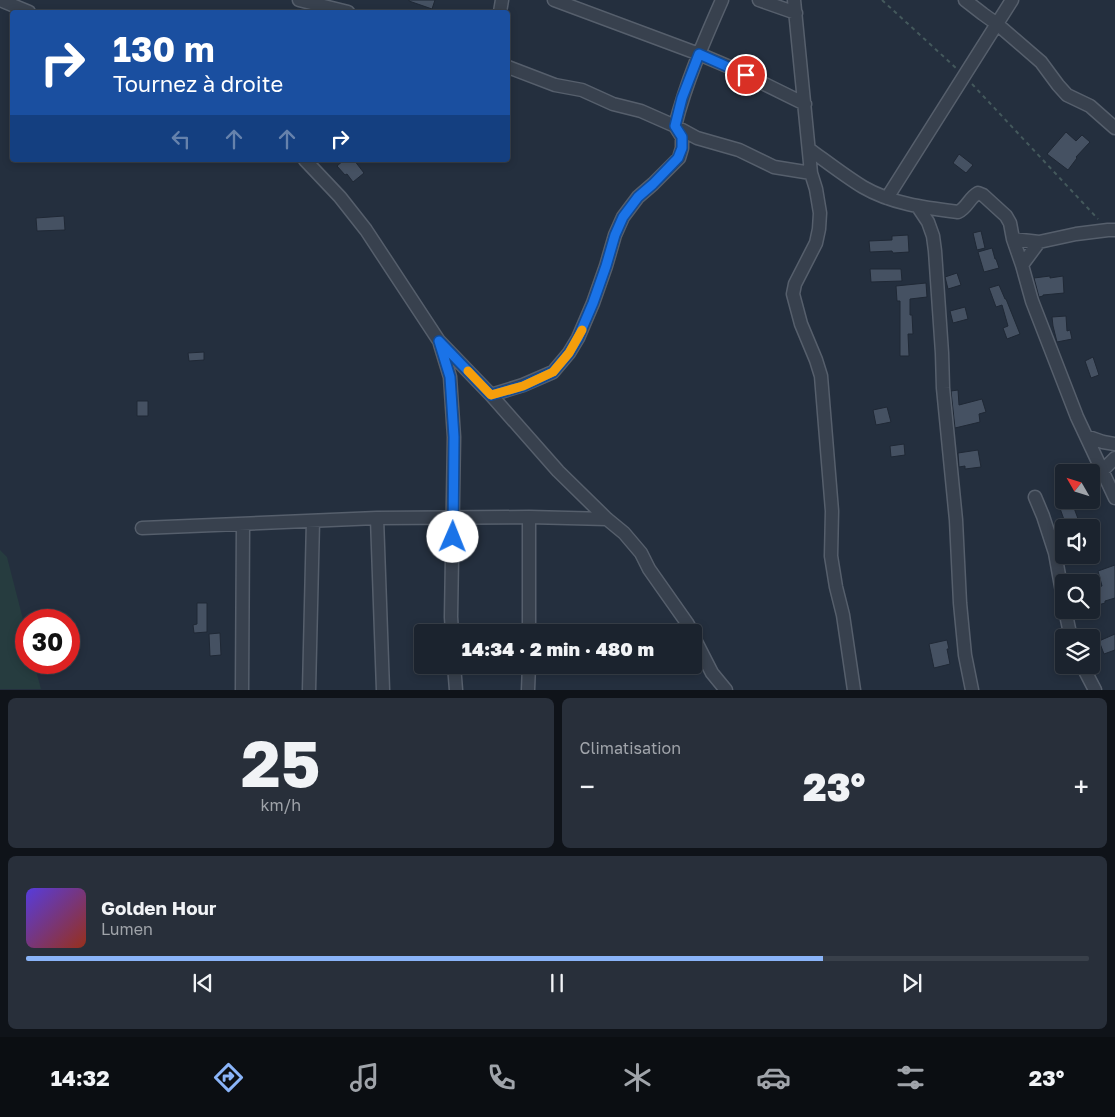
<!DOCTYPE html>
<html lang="fr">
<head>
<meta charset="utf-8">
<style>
	body { margin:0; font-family:"Golos Text",sans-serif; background:#282f3a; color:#f1f3f6; height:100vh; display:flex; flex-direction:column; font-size:19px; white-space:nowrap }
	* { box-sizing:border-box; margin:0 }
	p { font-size:16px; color:#a0a4aa }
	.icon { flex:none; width:28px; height:28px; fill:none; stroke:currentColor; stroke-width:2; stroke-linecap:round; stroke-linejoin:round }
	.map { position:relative; height:690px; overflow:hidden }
	.panel { display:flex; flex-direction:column; gap:8px; padding:8px; background:#0f1319; flex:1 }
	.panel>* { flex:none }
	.guide { position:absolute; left:10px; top:10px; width:500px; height:152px; border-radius:5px; box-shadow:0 2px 8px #0003,0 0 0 1px #39404a; background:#1a4fa0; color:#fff; overflow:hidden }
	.needle { width:32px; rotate:309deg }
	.buttons { position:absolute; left:1055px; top:464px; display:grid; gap:10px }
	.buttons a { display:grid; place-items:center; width:45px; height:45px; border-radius:5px; background:#1b232e; box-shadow:0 2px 8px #0003,0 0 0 1px #39404a; font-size:25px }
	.speed { position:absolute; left:15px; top:609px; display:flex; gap:10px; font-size:25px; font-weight:700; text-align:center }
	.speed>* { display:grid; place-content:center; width:65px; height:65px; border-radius:50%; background:#1b232e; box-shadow:0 2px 8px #0003,0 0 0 1px #39404a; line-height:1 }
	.speed .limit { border:8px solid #d22; background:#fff; color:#111 }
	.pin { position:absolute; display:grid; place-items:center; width:42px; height:42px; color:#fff; margin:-21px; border:2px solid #fff; border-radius:50%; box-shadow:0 1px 5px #0007 }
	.me { position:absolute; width:55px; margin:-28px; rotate:1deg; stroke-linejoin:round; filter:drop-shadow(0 0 4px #0008) }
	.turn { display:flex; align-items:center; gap:18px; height:105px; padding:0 20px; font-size:22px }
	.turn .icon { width:65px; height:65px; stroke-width:2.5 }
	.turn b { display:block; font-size:35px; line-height:42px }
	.lanes { display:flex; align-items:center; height:48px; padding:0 20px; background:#0003; justify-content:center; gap:25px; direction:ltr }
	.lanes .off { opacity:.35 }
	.big { font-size:38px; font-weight:800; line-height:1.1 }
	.panel .tile { flex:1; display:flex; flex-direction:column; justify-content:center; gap:8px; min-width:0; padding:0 18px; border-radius:8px; background:#282f3a }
	.panel .dial { align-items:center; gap:0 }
	.dial b { font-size:65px; line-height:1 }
	.song { display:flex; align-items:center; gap:15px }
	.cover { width:60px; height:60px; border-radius:8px; background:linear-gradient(135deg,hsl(250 70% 55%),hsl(10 70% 35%)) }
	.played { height:5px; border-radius:2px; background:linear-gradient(90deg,#8ab4f8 75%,#39404a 75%) }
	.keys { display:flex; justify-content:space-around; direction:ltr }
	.heat { display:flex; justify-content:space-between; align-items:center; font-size:28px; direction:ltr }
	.panel .tiles { flex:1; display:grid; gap:8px; grid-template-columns:1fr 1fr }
	.tile:last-child { grid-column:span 2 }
	.trip { position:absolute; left:414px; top:624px; width:288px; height:50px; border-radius:5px; background:#1b232e; box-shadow:0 2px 8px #0003,0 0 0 1px #39404a; font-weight:800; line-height:50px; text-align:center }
	.tabs { display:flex; height:80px; justify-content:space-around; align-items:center; background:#0b0e12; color:#a0a4aa }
	.tabs .icon { width:35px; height:35px }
	.tabs .active { color:#8ab4f8 }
	.tabs b { font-size:22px; color:#f1f3f6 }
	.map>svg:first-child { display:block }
	.green { fill:#263c3f }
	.building { fill:#455162; stroke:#1f2835 }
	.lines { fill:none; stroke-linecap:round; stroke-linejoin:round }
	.minor-casing { stroke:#565f6c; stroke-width:15 }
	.path { stroke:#44595c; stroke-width:2; stroke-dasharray:4 4; stroke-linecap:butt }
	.minor { stroke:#38414e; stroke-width:12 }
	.route-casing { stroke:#114b97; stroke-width:12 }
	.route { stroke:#1a73e8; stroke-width:9 }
	.slow { stroke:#f59e0b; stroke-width:9 }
</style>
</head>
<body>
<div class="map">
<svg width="1115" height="690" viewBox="0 0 1115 690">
	<rect width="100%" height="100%" fill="#242f3e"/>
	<path class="green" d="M0 550 7 557 26 631V662L34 663 41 689H0Z"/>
	<path class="building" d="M409 0H435L432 9 409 1Z
		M1066 132 1076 141 1082 135 1090 142 1076 157 1077 158 1068 170 1047 154Z
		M959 154 973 165 966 173 953 163Z
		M344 160H354L364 173 353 182 347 174 345 175 337 166Z
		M64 216 65 230 37 231 36 218Z
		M981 231 985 248 977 250 973 233Z
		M908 235 909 252 893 253 892 251 870 252 869 241 892 240V236Z
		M992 248 995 259H996L999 268 984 272 978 252Z
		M870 269H901L902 281 871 282Z
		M957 273 961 285 948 289 945 277Z
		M1050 276V278L1063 276 1064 293 1043 295V296L1039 297 1034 278Z
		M926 283 927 297 910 299V315H912L913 334H908L909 356H900V301H897L896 286Z
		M999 285 1005 299H1006L1020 334 1007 339 1003 328 1008 326 1002 305 996 307 989 288Z
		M965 307 968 319 953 323 950 311Z
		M1066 316 1067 331 1070 330 1072 339 1057 342 1053 326 1052 317Z
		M204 352V360L189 361 188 353Z
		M1093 357 1099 375 1091 378 1085 361Z
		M958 390 959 405 982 399 986 412 979 414 980 422 955 428 951 391Z
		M137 401H148V416H137Z
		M887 407 891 422 876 425 873 410Z
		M904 444 905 455 891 457 890 446Z
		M978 450 981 467 965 469V466L959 467 958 453Z
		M1057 500H1071L1080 524 1071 528H1067Z
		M1115 565V598L1105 601V603L1091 607V589L1102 586 1098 571Z
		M197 603H207V632L194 633 193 625 197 624Z
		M220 633 221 655 210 656 209 634Z
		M1115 634V650L1104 654 1099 641Z
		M947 640 949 649H947L950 664 934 668 929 644Z"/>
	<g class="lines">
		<defs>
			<path id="minor" d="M0 0 29 12
				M299 0 348 12
				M554 0 699 54 732 68 805 104
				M759 0 796 13
				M794 0 811 173 816 189 820 213 819 229 816 243 795 284 793 294 801 324 816 360 821 376 832 511 831 556 836 587 843 615 854 690
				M965 0 983 14 997 24 1041 62 1058 85 1067 95 1090 106 1115 128
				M500 12 502 0
				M508 67 555 85 582 90 613 104 641 111 675 126 697 138 739 150 774 167 811 173
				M809 149C827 162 845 176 863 187 892 204 926 208 958 212 967 208 969 198 978 193L983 195 1006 216 1010 223 1013 239 1022 265 1032 301 1077 417 1115 498
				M305 160 340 197 366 230 439 341 491 395 558 471 607 519 624 533 641 553 649 569 687 623 692 632
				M887 198 1012 0
				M918 207 928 222 933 236 935 251 942 353 943 388 956 520 960 603 965 655 972 690
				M1013 239 1039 242 1076 234 1108 230H1115
				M1022 265 1039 242
				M440 344 450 377 454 437 451 617 452 632
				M491 395 523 385 553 372 569 353 578 338 593 303 606 266 615 235 623 217 638 197 653 184 679 158 682 148V137L675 126C686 82 704 41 722 0
				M1086 436 1103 442 1115 444
				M1102 471 1115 458
				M1035 497 1043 516 1055 553 1064 603
				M529 517V632
				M377 518 383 690
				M142 528 377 518 529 517 607 519
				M1065 610 1071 638
				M692 634 712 673 726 690
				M454 665 456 690
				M1082 665 1095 690
				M242 690 243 525
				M309 690 313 521
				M528 690 529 665"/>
		</defs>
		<use href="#minor" class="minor-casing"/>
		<path class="path" d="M882 0 956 68
			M972 84 1098 219"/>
		<use href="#minor" class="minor"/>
	</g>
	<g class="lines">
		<defs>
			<path id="route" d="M453 537 454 437 450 377 439 341 491 395 523 386 553 372 569 353 578 338 593 303 606 266 615 235 623 217 638 197 653 184 678 158 682 148V137L675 126 682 98 699 54 746 75"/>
		</defs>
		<use href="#route" class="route-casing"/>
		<use href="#route" class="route"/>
		<path class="slow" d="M468 371 491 395 523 386 553 372 569 353 582 330"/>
	</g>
</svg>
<div class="buttons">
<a><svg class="needle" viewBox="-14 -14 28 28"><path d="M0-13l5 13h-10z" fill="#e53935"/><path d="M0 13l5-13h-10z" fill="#a0a4aa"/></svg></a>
<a><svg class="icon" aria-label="sound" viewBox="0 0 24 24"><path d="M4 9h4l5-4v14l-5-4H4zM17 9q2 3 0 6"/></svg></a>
<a><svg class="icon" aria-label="search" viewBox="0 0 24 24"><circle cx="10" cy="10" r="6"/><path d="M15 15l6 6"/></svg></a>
<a><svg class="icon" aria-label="layers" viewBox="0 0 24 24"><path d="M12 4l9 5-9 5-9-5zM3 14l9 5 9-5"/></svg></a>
</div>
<div class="speed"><div class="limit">30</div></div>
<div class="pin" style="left:746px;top:75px;background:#d93025"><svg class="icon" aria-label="arrive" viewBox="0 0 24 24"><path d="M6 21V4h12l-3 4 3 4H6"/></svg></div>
<svg class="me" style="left:453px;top:537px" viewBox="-20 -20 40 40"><circle r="19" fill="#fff"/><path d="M0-13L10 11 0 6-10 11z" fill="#1a73e8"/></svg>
<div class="trip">14:34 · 2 min · 480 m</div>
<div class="guide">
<div class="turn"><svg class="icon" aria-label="right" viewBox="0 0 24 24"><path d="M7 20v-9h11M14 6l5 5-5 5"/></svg><div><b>130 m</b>Tournez à droite</div></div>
<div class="lanes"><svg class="icon off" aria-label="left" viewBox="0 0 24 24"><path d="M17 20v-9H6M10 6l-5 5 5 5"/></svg><svg class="icon off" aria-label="ahead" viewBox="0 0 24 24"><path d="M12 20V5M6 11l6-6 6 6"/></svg><svg class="icon off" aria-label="ahead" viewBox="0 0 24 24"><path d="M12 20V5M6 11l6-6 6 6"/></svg><svg class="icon" aria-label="right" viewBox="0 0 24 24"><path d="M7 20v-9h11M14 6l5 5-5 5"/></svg></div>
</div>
</div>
<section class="panel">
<div class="tiles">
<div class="tile dial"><b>25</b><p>km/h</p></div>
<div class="tile"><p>Climatisation</p>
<div class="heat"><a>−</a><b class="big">23°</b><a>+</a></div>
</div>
<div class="tile">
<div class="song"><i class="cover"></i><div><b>Golden Hour</b><p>Lumen</p></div></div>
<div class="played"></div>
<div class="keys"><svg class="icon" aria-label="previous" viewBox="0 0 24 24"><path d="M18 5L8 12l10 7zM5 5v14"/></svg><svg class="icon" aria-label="pause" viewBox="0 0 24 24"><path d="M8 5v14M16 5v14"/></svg><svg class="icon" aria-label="next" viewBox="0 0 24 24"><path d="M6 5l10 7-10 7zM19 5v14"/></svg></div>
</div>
</div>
</section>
<nav class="tabs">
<b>14:32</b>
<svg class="icon active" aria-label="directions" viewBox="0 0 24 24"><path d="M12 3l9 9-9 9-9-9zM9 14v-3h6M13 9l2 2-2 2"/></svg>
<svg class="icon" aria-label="music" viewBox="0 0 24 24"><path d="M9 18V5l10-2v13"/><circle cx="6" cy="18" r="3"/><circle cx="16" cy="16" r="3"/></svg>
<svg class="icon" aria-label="phone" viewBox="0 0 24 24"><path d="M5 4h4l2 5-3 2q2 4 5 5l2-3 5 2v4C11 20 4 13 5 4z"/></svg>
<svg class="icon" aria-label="climate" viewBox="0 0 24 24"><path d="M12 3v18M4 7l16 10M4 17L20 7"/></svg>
<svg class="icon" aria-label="car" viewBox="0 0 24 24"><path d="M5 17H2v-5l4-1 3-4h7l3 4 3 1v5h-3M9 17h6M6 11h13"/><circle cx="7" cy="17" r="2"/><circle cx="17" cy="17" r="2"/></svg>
<svg class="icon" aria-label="filters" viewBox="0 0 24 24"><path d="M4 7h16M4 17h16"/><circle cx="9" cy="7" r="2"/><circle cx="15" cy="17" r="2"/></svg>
<b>23°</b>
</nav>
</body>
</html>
